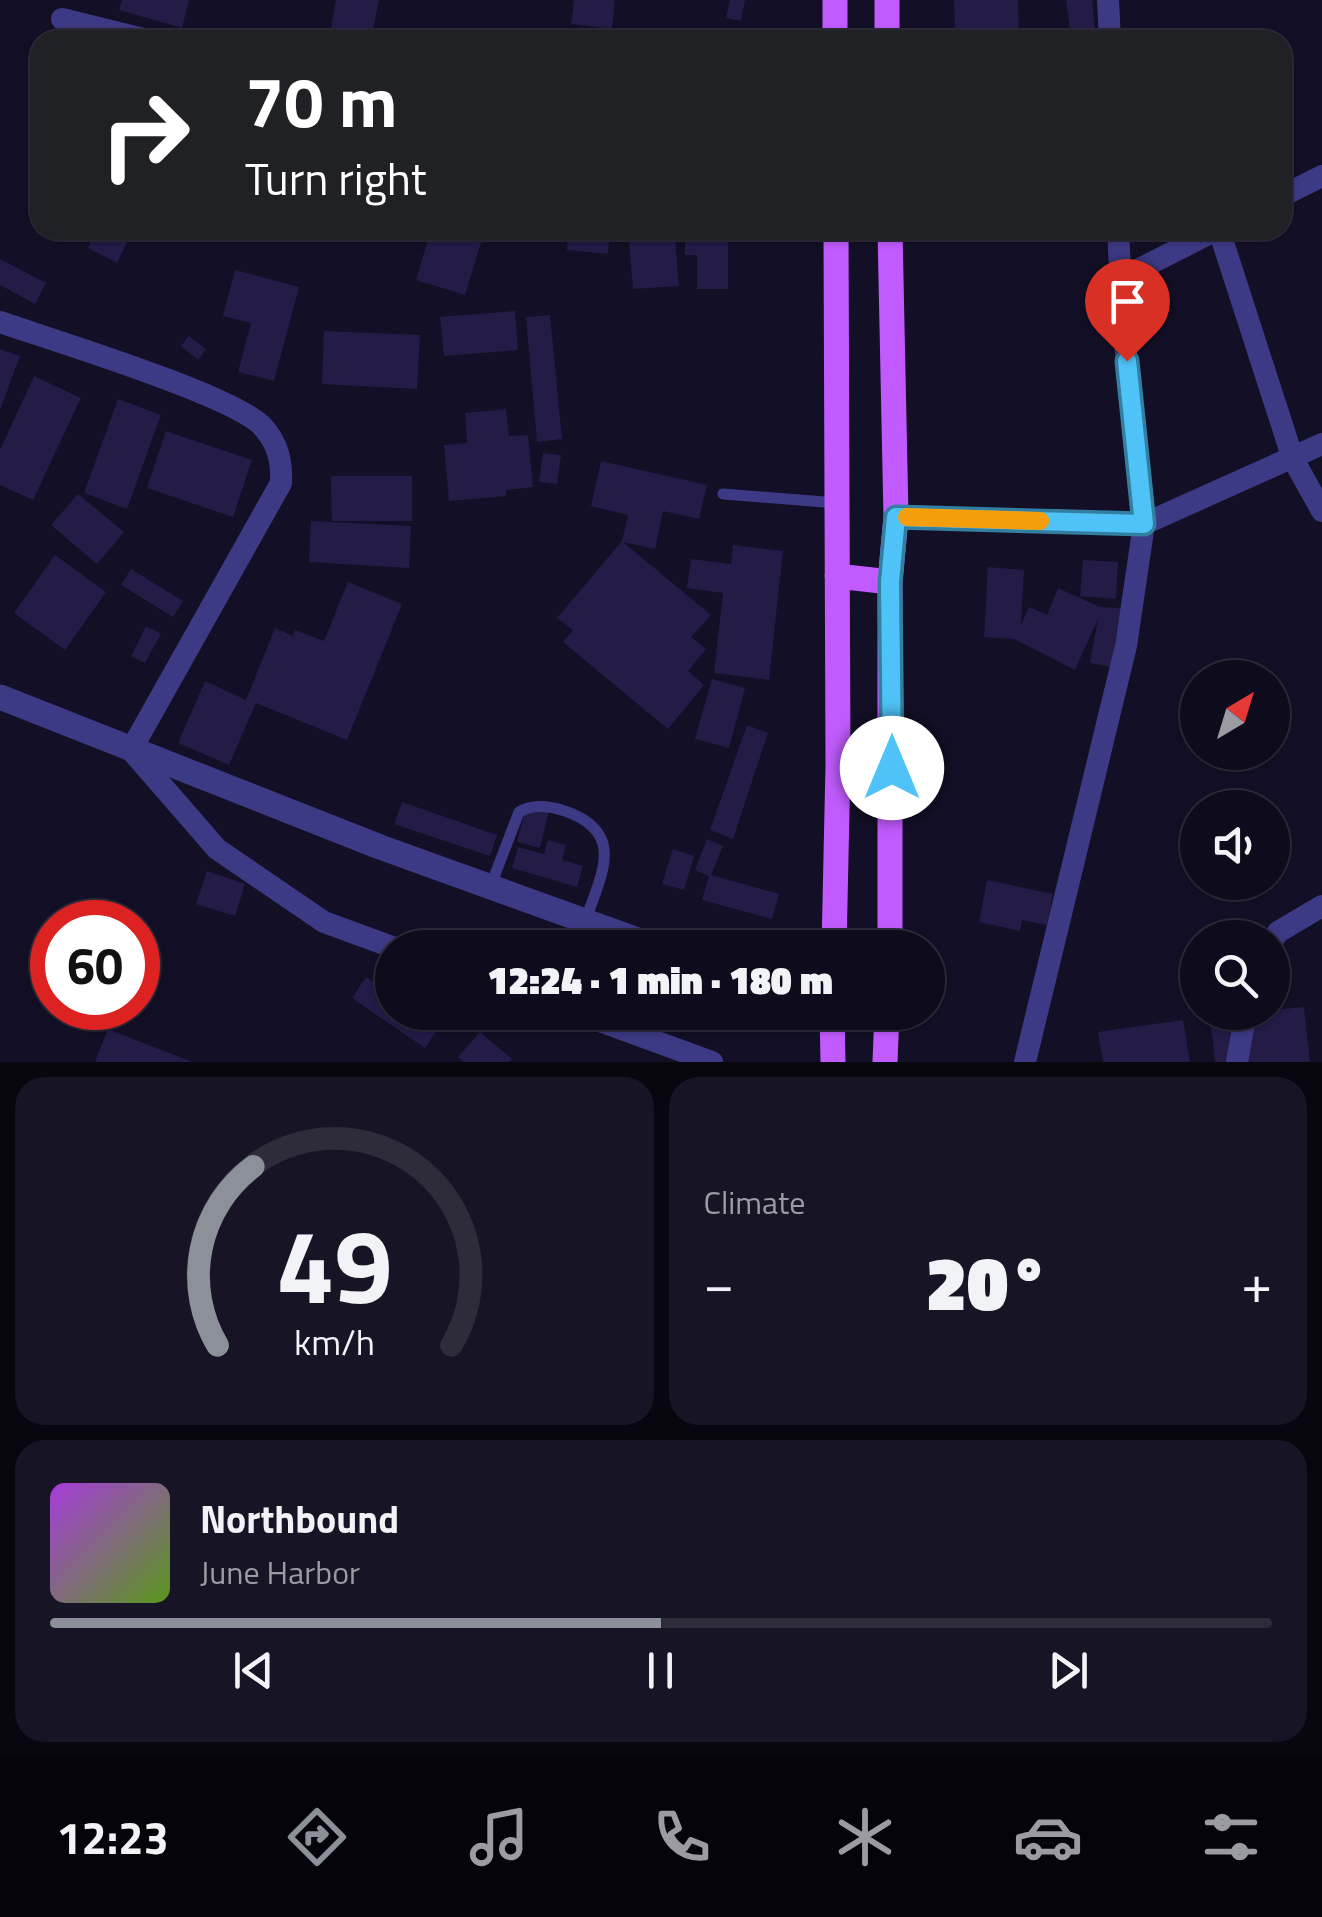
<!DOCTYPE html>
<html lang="en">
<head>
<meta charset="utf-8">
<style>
	body { margin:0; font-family:"Titillium Web",sans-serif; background:#171425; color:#f1f3f6; height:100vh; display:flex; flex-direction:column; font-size:38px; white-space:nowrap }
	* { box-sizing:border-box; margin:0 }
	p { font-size:32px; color:#9b9ba3 }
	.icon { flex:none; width:55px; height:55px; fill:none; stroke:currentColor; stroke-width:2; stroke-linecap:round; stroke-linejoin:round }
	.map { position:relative; height:1062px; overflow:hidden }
	.sheet { display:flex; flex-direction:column; gap:15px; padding:15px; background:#08060f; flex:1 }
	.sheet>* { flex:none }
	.guide { position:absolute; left:30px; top:30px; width:1262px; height:210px; border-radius:30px; box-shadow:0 2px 8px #0004,0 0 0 2px #2e2b3b; background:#202124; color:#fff; overflow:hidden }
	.needle { width:65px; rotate:38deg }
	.fabs { position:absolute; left:1180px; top:660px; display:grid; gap:20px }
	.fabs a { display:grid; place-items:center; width:110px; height:110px; border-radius:50%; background:#0e0b1c; box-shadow:0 2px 8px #0004,0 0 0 2px #2e2b3b; font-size:50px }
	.speed { position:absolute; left:30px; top:900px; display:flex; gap:20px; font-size:50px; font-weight:700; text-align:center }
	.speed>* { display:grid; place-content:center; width:130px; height:130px; border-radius:50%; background:#0e0b1c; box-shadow:0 2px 8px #0004,0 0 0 2px #2e2b3b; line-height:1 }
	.speed .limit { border:15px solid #d22; background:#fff; color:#111 }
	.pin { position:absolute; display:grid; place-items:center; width:85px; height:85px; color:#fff; margin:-102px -42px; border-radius:50% 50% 50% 0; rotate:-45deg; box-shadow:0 0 10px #0007 }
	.pin .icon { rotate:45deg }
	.me { position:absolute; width:110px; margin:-55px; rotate:0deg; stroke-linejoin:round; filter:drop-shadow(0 0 8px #0008) }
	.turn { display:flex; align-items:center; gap:35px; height:210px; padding:0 50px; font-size:45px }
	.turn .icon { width:130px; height:130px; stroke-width:2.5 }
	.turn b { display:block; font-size:70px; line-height:85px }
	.big { font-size:75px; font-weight:800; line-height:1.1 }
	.sheet .card { flex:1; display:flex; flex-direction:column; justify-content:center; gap:15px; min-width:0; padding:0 35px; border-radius:30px; background:#171425 }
	.sheet .dial { align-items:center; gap:0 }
	.dial svg { height:260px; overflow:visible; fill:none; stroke:#2e2b3b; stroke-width:7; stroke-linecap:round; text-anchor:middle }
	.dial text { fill:#f1f3f6; stroke:none }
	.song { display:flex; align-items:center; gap:30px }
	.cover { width:120px; height:120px; border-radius:15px; background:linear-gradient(135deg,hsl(280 70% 55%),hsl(90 70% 35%)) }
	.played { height:10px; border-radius:5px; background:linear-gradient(90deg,#8c9099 50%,#2e2b3b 50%) }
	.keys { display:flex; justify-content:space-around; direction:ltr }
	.heat { display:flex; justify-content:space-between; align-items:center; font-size:55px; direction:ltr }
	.sheet .tiles { flex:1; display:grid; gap:15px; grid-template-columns:1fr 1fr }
	.card:last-child { grid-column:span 2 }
	.trip { position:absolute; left:375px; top:930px; width:570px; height:100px; border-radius:50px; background:#0e0b1c; box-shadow:0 2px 8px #0004,0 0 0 2px #2e2b3b; font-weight:800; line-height:100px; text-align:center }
	.menu { display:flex; height:160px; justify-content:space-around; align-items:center; background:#06040b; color:#9b9ba3 }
	.menu .icon { width:70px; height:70px }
	.menu .on { color:#8c9099 }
	.menu b { font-size:45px; color:#f1f3f6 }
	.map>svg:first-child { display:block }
	.building { fill:#241b47 }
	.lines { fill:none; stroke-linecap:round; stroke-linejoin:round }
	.service { stroke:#3d3a85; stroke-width:11 }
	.minor { stroke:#3d3a85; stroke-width:22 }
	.tertiary { stroke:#3d3a85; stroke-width:25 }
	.primary { stroke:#c25bff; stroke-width:25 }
	.route-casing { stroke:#337fa1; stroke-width:25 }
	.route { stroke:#4fc3f7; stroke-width:18 }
	.slow { stroke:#f59e0b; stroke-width:18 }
</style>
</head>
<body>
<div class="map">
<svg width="1322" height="1062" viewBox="0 0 1322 1062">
	<rect width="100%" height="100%" fill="#130f26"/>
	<path class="building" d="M122 0H189L182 28 119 10Z
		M336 0H379L371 40H329Z
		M574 0H615L612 29 571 24Z
		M730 0H745L741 21 726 18Z
		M954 0H1018L1019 40H955Z
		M1066 0H1092L1096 40H1071Z
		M97 230H133L117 263 88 248Z
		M431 230H485L465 295 416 280Z
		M568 230H610L608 254 567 250Z
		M628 230H674L679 286 633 289Z
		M685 230H728V289H697V255H685Z
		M0 259 46 283 35 304 0 285Z
		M235 270 299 287 274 381 238 372 251 323 223 316Z
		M515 311 518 350 444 356 440 317Z
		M550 315 562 439 537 442 526 317Z
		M324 331 420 335 417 389 322 384Z
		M189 336 206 349 198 360 181 346Z
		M0 349 20 356 0 410Z
		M34 376 81 398 33 500 0 485V450Z
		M118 399 161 415 127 509 84 493Z
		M506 409 509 436 528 435 533 487 506 490V496L449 501 444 445 467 443 465 413Z
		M166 431 252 460 233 517 147 488Z
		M543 453 561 455 557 484 539 482Z
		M601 461 707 485 699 519 663 511 655 549 623 542 711 615 691 637 706 649 688 671 704 685 668 729 563 642 573 630 557 618 622 541 628 515 591 506Z
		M331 476H412V521H332Z
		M78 494 124 532 97 564 51 525Z
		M311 521 411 526 409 568 309 562Z
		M733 545 783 551 769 680 714 673 723 593 687 588 691 559 731 564Z
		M55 555 106 592 65 650 14 613Z
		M1083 560 1118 562 1116 599 1080 596Z
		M988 567 1024 570 1021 625 1029 607 1047 615 1058 588 1100 607 1121 608 1111 667 1090 663 1098 619 1075 670 1014 639 984 637Z
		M131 569 183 601 173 617 121 585Z
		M348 582 402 604 347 740 256 703 229 765 178 743 205 681 246 700 275 628 293 636 295 630 324 641Z
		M146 626 161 634 145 663 131 656Z
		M712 679 745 688 729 748 695 739Z
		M747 725 768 733 733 839 710 830Z
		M402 802 497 835 490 856 394 824Z
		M527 804 549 810 540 848 517 842Z
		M707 839 723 846 711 875 779 894 772 919 702 900 709 876 695 870Z
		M548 840 566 845 562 860 583 866 577 887 512 868 518 847 544 854Z
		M673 849 694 856 684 890 662 884Z
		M207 871 245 884 235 916 196 904Z
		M987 880 1053 894 1047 925 1022 920 1020 931 979 922Z
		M366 977 392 996V1012H417L439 1027 425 1048 352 998Z
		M1304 1007 1310 1062H1215L1210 1016Z
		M1183 1020 1190 1062H1103L1098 1032Z
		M108 1029 192 1062H95Z
		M480 1032 512 1059 509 1062H463L458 1057Z"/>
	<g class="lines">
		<path class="service" d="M723 494 837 503
			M491 885 519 812C532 804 550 806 565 811 628 833 600 876 585 922"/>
		<path class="minor" d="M1108 0 1110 40
			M62 19 147 40
			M1282 196 1322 176
			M1219 230 1293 459 1322 511
			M1120 279 1216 230
			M0 322C49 339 236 396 263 427 278 444 282 461 281 483L131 750 217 849 324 922 395 948
			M896 517 1144 524 1322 444
			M1272 941 1278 932 1322 906
			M575 1012 712 1062
			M1025 1062 1126 646 1144 524 1123 325 1118 230
			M1237 1062 1246 1012"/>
		<path class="tertiary" d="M0 697 380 847 660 948"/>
		<path class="primary" d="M835 0V40
			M887 0V40
			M837 576 890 582
			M834 948 838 765 836 230
			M890 948V582L896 517 890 230
			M832 1012 833 1062
			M885 1062 887 1012"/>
	</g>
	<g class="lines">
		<defs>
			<path id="route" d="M892 768 890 582 896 517 1144 524 1127 361"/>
		</defs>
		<use href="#route" class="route-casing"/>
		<use href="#route" class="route"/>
		<path class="slow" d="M907 517 1040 521"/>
	</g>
</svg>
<div class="fabs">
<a><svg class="needle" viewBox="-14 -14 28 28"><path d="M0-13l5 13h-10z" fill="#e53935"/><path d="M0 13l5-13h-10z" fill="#9b9ba3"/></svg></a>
<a><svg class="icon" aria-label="sound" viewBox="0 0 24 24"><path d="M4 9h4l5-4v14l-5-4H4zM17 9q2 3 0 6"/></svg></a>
<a><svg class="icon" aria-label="search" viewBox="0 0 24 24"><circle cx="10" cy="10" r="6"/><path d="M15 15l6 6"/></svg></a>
</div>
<div class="speed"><div class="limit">60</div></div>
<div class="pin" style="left:1127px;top:361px;background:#d93025"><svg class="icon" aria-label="arrive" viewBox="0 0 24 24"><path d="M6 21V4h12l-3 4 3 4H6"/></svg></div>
<svg class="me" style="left:892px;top:768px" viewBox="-20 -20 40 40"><circle r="19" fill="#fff"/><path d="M0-13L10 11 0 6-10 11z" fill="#4fc3f7"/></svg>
<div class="trip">12:24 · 1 min · 180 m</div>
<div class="guide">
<div class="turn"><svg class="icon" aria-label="right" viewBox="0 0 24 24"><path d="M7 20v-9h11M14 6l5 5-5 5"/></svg><div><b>70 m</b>Turn right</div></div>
</div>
</div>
<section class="sheet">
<div class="tiles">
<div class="card dial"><svg viewBox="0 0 100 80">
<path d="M14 69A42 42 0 1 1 86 69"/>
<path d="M14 69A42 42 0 0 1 25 14" stroke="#8c9099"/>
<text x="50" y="56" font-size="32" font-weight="700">49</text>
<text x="50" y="72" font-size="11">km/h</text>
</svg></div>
<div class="card"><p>Climate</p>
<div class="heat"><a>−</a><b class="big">20°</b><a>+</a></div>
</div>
<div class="card">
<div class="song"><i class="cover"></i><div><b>Northbound</b><p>June Harbor</p></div></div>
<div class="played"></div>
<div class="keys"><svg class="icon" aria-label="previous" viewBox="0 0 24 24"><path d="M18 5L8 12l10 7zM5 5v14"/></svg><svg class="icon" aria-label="pause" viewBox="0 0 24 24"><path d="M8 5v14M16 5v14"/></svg><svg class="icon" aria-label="next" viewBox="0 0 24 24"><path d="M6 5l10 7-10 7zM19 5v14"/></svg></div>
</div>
</div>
</section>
<nav class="menu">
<b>12:23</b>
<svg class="icon on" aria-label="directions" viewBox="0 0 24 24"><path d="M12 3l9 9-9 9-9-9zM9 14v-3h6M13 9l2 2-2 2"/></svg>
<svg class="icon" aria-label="music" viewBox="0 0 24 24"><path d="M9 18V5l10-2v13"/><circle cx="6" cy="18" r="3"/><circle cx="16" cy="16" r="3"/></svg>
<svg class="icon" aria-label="phone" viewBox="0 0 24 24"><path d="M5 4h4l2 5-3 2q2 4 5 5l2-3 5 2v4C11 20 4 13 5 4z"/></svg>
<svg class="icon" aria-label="climate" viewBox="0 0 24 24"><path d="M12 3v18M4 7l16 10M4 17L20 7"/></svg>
<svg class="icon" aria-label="car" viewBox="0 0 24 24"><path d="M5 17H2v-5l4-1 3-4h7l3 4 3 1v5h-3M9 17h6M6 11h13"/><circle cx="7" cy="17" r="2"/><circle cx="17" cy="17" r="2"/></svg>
<svg class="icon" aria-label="filters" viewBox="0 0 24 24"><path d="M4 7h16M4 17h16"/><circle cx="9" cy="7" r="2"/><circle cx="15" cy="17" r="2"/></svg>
</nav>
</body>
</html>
